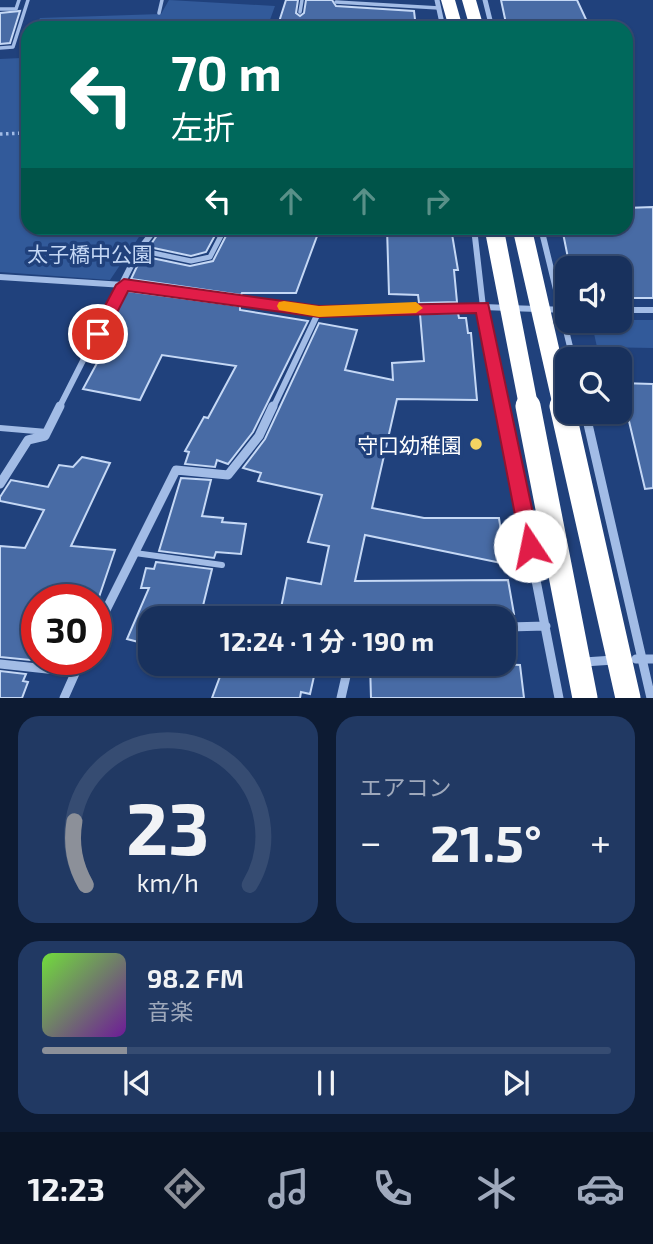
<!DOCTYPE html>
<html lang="ja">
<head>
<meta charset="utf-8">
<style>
	body { margin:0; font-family:"Exo 2","Noto Sans JP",sans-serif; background:#213963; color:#f1f3f6; height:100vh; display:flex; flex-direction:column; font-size:26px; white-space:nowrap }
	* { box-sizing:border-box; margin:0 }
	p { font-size:23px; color:#9fa9bc }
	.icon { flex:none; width:38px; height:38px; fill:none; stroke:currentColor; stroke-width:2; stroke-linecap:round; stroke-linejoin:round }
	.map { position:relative; height:698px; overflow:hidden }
	.details { display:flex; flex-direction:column; gap:18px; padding:18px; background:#0d1b33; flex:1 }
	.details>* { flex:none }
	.guide { position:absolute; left:21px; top:21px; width:612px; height:214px; border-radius:21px; box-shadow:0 2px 5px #0004,0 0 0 2px #364c72; background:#00695c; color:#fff; overflow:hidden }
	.fabs { position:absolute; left:555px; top:256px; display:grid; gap:14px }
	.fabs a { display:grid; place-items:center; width:77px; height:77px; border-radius:14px; background:#18315d; box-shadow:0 2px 5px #0004,0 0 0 2px #364c72; font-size:35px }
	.speed { position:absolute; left:21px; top:584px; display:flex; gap:14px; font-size:35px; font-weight:700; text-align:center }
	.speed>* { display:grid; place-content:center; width:91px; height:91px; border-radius:50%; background:#18315d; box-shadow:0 2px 5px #0004,0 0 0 2px #364c72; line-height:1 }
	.speed .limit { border:10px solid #d22; background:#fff; color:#111 }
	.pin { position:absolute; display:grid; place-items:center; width:60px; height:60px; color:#fff; margin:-30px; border:4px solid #fff; border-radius:50%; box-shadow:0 2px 7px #0007 }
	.me { position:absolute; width:77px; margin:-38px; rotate:349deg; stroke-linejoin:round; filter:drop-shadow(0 0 5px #0008) }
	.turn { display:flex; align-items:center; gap:24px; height:147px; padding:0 35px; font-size:32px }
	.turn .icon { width:91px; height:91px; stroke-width:2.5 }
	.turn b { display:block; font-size:49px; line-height:60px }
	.lanes { display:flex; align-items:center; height:66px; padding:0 35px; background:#0003; justify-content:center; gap:35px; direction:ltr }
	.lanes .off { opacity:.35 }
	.big { font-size:52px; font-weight:700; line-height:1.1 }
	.details .card { flex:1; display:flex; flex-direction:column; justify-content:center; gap:10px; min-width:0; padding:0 24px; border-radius:21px; background:#213963 }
	.details .dial { align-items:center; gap:0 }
	.dial svg { height:182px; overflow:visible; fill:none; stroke:#364c72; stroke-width:7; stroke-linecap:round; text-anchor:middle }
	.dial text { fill:#f1f3f6; stroke:none }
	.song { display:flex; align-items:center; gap:21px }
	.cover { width:84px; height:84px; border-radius:10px; background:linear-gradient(135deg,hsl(100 70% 55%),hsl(280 70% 35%)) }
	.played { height:7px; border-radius:4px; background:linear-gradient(90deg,#8c9099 15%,#364c72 15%) }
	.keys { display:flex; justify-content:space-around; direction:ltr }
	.heat { display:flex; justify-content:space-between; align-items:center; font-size:38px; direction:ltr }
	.details .tiles { flex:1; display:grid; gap:18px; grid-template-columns:1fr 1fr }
	.card:last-child { grid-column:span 2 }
	.trip { position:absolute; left:138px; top:606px; width:378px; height:70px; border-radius:21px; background:#18315d; box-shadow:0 2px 5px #0004,0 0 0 2px #364c72; font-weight:700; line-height:70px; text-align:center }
	.tab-bar { display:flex; height:112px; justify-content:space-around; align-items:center; background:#0a1425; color:#9fa9bc }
	.tab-bar .icon { width:49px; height:49px }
	.tab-bar .current { color:#8c9099 }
	.tab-bar b { font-size:32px; color:#f1f3f6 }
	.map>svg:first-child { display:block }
	.green { fill:#325a9a }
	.building { fill:#486ba5; stroke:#c5d8f5; stroke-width:2 }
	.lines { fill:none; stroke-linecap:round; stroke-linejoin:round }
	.path { stroke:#a2bce6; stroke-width:3.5; stroke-dasharray:2.5 3.5; stroke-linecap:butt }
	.service-far2 { stroke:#a2bce6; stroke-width:3.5 }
	.service-far1 { stroke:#a2bce6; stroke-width:5 }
	.service { stroke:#a2bce6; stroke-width:6 }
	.minor-far2 { stroke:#a2bce6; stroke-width:5 }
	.minor-far1 { stroke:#a2bce6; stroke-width:6 }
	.minor { stroke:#a2bce6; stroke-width:9 }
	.motorway { fill:#fff; fill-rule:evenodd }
	.motorway-bridge-far1 { stroke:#fff; stroke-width:19 }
	.motorway-bridge { stroke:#fff; stroke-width:25 }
	.route { fill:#e11d48; stroke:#92132f; stroke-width:2 }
	.slow { fill:#f59e0b }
	.poi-dot { fill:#f4d462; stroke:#20417c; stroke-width:2.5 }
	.labels { text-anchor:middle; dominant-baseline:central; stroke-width:7; stroke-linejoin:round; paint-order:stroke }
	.park-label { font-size:21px; fill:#c5d8f5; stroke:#20417c }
	.poi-label { font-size:21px; fill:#fff; stroke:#20417c; text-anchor:end }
</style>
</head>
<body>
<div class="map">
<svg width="653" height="698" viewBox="0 0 653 698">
	<rect width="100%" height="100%" fill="#20417c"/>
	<path class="green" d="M169 0 275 6 267 28H35L40 18 161 14Z
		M28 43V228H145L110 280 0 272V59L21 58Z
		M591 320H653V348L597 347Z"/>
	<path class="building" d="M286 0H298L296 13 300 16 304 13 306 0H332L336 6 414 11 416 28H396V25L378 23 315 20 314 27 278 25Z
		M501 0H577L590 28H507Z
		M20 11 10 43 0 44V13Z
		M653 207V298H620V268H570L562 228H626V208Z
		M162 228H219L206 252 191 256 149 247Z
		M230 228H320L296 293H242L241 295 131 279 142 256 190 266 213 261Z
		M387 228H451L458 270H454L457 302 419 303 418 295 389 294Z
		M127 291 240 306V310L308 321 253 432 228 464 217 460 215 467 185 464 189 452 185 451 204 417 208 418 236 366 162 355 140 400 83 389 110 339 103 338Z
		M458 313 459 318H466L468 333H471L477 400 397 399 372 508 424 518H499L506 564 365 535 355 581 508 580 514 614H478V610L427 612V607L411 608V605L340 606 338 618H279L287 578 321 584 329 546 308 542 322 495 258 481 261 473 243 468 265 439 319 323 357 330 345 370 393 380 392 363 424 361 420 314Z
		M620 383 653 384V488L645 489Z
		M82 457 110 463 71 546 115 550 98 600H37V641L30 660 0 657V546L25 548 44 510 0 501V497L11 480 48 487 59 465 73 467Z
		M181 478 211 480 202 516 223 518 222 522 246 524 241 554 216 552 214 558 159 551Z
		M156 562 212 569 200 618H150V645L127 639 149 588H141L146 568 154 569Z
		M225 663H317L310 694 301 692 300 698H212Z
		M370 663H417V667L467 666V663L520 665 524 698H371Z
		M0 671 26 674 23 681 28 682 22 698H0Z"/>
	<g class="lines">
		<path class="path" d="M0 134 28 133"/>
		<path class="service-far2" d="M336 2 439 8
			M0 9H16L19 0
			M300 12 302 0
			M159 13 162 0
			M0 48 13 47 28 0"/>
		<path class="service-far1" d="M139 250 191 261 210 257 225 228"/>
		<path class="service" d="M0 428 47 432
			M135 553 222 565"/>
		<path class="minor-far2" d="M437 0 443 28
			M485 0 492 28"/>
		<path class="minor-far1" d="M474 228 483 307 503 408
			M541 228 573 359
			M0 277 124 285 319 311 483 307 567 310
			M620 310H653
			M59 408 139 250 156 228
			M273 408 319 311"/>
		<path class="minor" d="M502 406 559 698
			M585 411 651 698
			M0 484 28 440 45 436 60 406
			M504 627 546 626
			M96 630 176 470 228 475 259 436 273 406
			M636 659H653
			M584 662 614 660
			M0 664 75 672
			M64 698 81 660
			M341 698 349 663"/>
		<path class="motorway" d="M441 0H455L463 28H449Z
			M462 0H476L484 28H470Z"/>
		<path class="motorway-bridge-far1" d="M494 228 529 408
			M522 228 563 408"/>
		<path class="motorway-bridge" d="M528 406 585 698
			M562 406 628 698"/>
	</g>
	<path class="route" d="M124 279 319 306 488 303 540 546 537 552 530 555 523 552 521 546 476 313 319 317 128 291 104 338H93L90 334 116 285Z"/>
	<path class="slow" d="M284 301 319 306 416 302 423 308 416 313 319 317 279 310 277 306 279 302Z"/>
	<circle class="poi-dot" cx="476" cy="444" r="7"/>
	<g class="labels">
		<g class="park-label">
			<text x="90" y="253">太子橋中公園</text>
		</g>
		<g class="poi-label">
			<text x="462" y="444">守口幼稚園</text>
		</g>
	</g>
</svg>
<div class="fabs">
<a><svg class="icon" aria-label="sound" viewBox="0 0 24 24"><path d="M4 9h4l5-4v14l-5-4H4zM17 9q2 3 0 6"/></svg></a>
<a><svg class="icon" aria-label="search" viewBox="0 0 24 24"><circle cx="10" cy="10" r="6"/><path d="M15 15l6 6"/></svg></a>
</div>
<div class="speed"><div class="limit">30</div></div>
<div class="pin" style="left:98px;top:334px;background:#d93025"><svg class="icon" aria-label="arrive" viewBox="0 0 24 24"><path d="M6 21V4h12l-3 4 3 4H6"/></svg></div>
<svg class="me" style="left:530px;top:546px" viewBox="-20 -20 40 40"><circle r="19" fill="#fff"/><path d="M0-13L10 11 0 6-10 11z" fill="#e11d48"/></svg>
<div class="trip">12:24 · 1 分 · 190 m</div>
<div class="guide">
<div class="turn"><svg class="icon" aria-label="left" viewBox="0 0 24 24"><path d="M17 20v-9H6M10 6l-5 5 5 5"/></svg><div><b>70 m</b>左折</div></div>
<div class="lanes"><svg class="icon" aria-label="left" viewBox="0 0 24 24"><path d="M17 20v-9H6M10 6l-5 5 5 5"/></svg><svg class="icon off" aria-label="ahead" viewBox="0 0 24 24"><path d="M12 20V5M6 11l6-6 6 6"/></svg><svg class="icon off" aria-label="ahead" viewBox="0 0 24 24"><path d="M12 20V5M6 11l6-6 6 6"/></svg><svg class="icon off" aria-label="right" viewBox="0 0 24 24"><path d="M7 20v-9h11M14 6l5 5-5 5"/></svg></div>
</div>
</div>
<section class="details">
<div class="tiles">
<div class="card dial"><svg viewBox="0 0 100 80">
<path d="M14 69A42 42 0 1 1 86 69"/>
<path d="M14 69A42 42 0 0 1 9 41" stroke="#8c9099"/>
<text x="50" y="56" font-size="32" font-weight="700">23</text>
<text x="50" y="72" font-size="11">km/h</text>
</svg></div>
<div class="card"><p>エアコン</p>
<div class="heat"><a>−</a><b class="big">21.5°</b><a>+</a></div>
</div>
<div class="card">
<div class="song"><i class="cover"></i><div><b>98.2 FM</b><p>音楽</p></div></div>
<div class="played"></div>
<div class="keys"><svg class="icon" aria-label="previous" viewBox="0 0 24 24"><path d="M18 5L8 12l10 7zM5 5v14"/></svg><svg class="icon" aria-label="pause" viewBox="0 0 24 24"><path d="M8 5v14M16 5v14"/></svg><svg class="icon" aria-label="next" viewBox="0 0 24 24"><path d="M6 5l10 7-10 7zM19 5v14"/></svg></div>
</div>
</div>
</section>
<nav class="tab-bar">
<b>12:23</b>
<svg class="icon current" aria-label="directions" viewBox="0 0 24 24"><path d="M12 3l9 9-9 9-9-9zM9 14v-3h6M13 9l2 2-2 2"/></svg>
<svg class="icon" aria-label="music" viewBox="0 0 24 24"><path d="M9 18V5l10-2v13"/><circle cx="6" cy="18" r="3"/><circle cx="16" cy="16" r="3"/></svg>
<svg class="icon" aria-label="phone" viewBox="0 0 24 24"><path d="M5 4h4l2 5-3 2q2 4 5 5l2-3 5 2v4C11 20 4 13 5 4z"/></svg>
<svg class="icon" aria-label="climate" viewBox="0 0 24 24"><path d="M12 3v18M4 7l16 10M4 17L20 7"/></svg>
<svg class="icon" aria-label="car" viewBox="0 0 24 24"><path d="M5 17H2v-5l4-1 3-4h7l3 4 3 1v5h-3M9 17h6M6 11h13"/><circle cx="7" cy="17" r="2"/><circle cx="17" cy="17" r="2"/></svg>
</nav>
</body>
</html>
